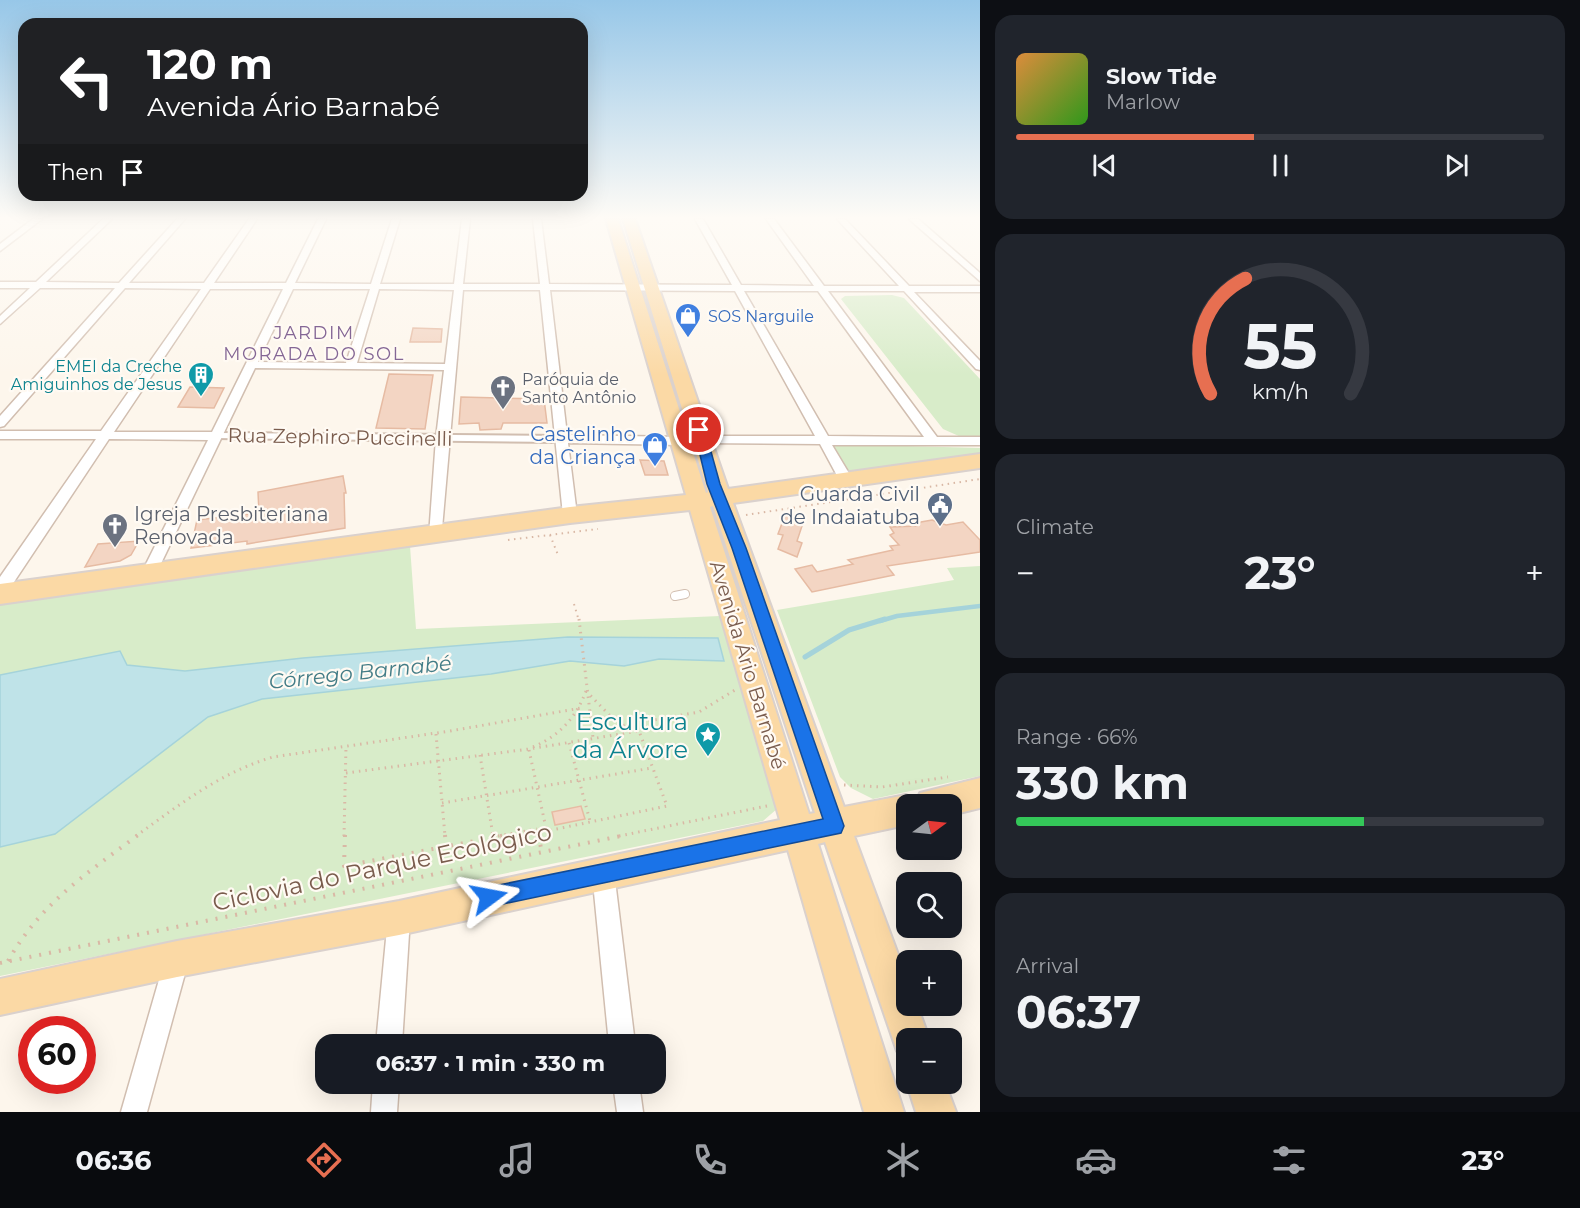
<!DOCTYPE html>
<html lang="en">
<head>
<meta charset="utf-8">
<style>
	body { margin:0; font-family:Montserrat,sans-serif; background:#20242c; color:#f1f3f6; height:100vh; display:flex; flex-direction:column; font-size:22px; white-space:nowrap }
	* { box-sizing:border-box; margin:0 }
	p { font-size:20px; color:#9ea1a6 }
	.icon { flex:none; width:33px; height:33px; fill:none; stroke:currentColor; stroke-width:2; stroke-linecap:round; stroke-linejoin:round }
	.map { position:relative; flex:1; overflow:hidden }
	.details { display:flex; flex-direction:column; gap:15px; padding:15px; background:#0d0f14; width:600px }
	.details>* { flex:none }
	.top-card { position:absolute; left:18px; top:18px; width:570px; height:183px; border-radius:18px; box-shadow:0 6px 24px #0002; background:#202124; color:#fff; overflow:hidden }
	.needle { width:39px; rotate:75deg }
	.controls { position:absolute; left:896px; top:794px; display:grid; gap:12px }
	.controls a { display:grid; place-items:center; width:66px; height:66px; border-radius:12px; background:#171b24; box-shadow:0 6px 24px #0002; font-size:30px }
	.speed { position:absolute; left:18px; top:1016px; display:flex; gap:12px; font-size:30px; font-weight:700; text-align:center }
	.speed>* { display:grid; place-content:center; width:78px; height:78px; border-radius:50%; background:#171b24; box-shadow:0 6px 24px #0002; line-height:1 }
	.speed .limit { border:9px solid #d22; background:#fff; color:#111 }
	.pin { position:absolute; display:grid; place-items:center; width:51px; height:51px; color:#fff; margin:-26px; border:3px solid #fff; border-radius:50%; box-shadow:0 2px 6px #0007 }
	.me { position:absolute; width:66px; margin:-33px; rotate:77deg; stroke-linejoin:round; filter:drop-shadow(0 0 4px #0008) }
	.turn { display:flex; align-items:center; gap:21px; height:126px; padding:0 30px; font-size:27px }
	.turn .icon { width:78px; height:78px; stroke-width:2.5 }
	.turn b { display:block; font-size:42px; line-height:51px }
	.then { display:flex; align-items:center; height:57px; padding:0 30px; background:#0003; gap:12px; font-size:22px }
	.big { font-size:45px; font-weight:700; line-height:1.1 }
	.details .card { flex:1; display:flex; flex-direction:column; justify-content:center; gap:9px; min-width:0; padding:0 21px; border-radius:18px; background:#20242c }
	.details .dial { align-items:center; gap:0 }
	.dial svg { height:156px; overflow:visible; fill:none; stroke:#363941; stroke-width:7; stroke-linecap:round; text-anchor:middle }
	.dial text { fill:#f1f3f6; stroke:none }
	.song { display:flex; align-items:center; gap:18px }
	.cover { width:72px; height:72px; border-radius:9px; background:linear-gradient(135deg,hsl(30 70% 55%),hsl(110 70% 35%)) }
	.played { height:6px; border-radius:3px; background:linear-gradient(90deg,#e76f51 45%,#363941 45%) }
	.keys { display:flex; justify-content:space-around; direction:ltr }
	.heat { display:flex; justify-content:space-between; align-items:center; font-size:33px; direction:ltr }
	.charge { height:9px; border-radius:4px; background:linear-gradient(90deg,#34c759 66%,#363941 0) }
	.trip { position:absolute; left:315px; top:1034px; width:351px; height:60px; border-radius:18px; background:#171b24; box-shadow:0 6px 24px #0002; font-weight:700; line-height:60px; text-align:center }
	.tab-bar { display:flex; height:96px; justify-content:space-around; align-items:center; background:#090b0e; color:#9ea1a6 }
	.tab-bar .icon { width:42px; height:42px }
	.tab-bar .active { color:#e76f51 }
	.tab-bar b { font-size:27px; color:#f1f3f6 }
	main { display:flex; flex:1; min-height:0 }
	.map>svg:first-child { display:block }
	.green { fill:#d8ecc9 }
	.water { fill:#bfe3e8; stroke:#a5d3da; stroke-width:1.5 }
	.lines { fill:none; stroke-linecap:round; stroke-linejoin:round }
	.stream-far1 { stroke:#a5d3da; stroke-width:4.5 }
	.stream { stroke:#a5d3da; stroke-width:5 }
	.building { fill:#f3d5c3; stroke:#e6bba3; stroke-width:1.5 }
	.service-casing { stroke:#d1beb0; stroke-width:10 }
	.pedestrian-casing { stroke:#d1beb0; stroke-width:4 }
	.minor-casing { stroke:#d1beb0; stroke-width:3 }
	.primary-casing { stroke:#dad1cd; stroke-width:4 }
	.path-far2 { stroke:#d9b8a5; stroke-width:2; stroke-dasharray:1.5 4.5; stroke-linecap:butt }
	.path-far1 { stroke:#d9b8a5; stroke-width:3; stroke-dasharray:1.5 5; stroke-linecap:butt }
	.path { stroke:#d9b8a5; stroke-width:4; stroke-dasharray:2 8; stroke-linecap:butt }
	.service { stroke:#fff; stroke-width:8 }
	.pedestrian { fill:#fff; fill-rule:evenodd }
	.minor { fill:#fff; fill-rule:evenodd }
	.primary { fill:#fbd9a5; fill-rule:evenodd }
	.route { fill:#1a73e8; stroke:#114b97; stroke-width:1.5 }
	.labels { text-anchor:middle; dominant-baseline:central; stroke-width:4.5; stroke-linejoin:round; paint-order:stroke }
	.far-shop-label { font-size:16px; fill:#366cbe; stroke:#fffaf3; text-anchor:start }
	.far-culture-label { font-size:16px; fill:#0d838f; stroke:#fffaf3; text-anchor:end }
	.far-worship-label { font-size:16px; fill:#5b616d; stroke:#fffaf3; text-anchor:start }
	.far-quarter-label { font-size:18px; letter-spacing:1.5px; fill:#846695; stroke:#fffaf3 }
	.shop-label { font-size:20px; fill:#366cbe; stroke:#fffaf3; text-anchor:end }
	.street-label { font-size:20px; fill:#7a5c4d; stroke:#fffaf3 }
	.service-label { font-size:20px; fill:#4e5e75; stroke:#fffaf3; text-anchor:end }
	.worship-label { font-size:20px; fill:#5b616d; stroke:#fffaf3; text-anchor:start }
	.water-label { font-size:21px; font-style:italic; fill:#437c86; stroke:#fffaf3 }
	.near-culture-label { font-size:24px; fill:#0d838f; stroke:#fffaf3; text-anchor:end }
	.near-street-label { font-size:24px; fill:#7a5c4d; stroke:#fffaf3 }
</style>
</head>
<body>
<main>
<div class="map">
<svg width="980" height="1112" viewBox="0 0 980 1112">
	<rect width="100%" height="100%" fill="#fdf6ec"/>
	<path class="green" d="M892 295 904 298 980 379V437H961L943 429 841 299 845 296Z
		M832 444 980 448V454L848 475Z
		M410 546 416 629 720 616 778 808 763 821 0 976V601Z
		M980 566V776L873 799 851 788 840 777 777 610 954 580 947 568Z"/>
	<path class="water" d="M568 637 718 638 724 661 659 659 624 666 570 661 491 674 262 699 208 717 55 834 0 847V675L120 651 127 665 185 671 303 658Z"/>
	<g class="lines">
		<path class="stream-far1" d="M880 621 897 616 980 606"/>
		<path class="stream" d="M805 657 849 630 885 619"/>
	</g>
	<path class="building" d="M413 328 442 329 441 342H410Z
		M389 374 433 375 425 429 376 428Z
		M190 387 224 388 214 408 178 407Z
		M461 397 544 399 547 423H503L501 429 480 430 479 423 459 424Z
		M640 460 664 461 668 475H645Z
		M343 476 346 493H344L345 528 247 544V541L191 548 197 520 259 513 258 492Z
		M786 513 804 520 797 541 802 543 797 557 778 549 783 535 778 534Z
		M932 520 946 525 963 522 980 540V552L887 566 894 575 812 592 795 569 812 565 817 572 853 564 848 560 893 550 890 546 899 545 890 535 894 533 890 527 917 526 921 522Z
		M139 541 131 555 120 561 85 567 98 544Z
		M581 806 585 819 555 825 552 812Z"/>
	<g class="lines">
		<defs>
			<path id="service" d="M675 596 685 594"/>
			<path id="pedestrian" d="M217 433 560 436 564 439 560 442 214 438 213 436Z"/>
			<path id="minor" d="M33 219H42L0 251V244Z
				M103 219H112L46 282 119 283 177 219H185L129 283H204L249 219H257L214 283H286L318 219H326L295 283 371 284 392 219H400L380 284H454L462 219H470L463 284H540L533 219H541L549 284 732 285 695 219H703L741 285 814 286 766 219H774L824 286H899L837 219H845L909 286H980V292H914L980 361V370L976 369 904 291H828L937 437H980V445H832L853 480 846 485 841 483 820 444 698 443V437L702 436H815L735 291 550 290 567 435 680 437 686 441 680 445 568 443 577 515 570 520 563 515 540 290H463L441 540H431L429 536 436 438 444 370 255 368 154 578H144L141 574 208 440 109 439 6 594 0 595V577L96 439H0V431H101L201 289 125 288 4 426 0 427V416L115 288H40L0 324V316L30 288H0V282H36ZM210 289H283L212 432H114ZM293 289H370L346 363 258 362ZM379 289 454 290 445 364 357 363ZM744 291H818L924 437 828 436Z
				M909 219H918L980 273V281Z
				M603 861 611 864 614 872 635 1044H609L592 872 595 864Z
				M399 907 407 910 410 918 402 1044H376L388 918 391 910Z
				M177 947 185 951 189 959 147 1112H121L165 959 169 951Z
				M373 1083H399L397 1112H371Z
				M613 1083H639L643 1112H617Z"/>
			<path id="primary" d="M606 219H618L706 493 708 492 623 219H635L728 489 980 454V468L733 503 844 807 906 795 917 800 920 793 980 778V808L951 815V804H906V825L854 836 906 976V1005H917L929 1038H906V1055L897 1051 825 842 818 844 904 1112H864L788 850 399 935 177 977 0 1015V979L177 941 399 901 780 820 690 510 570 523 0 604V584L570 507 686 495ZM713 506 815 813 809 814 710 507Z
				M906 1081 945 1083 956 1112H916Z"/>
		</defs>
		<use href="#service" class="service-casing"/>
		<use href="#pedestrian" class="pedestrian-casing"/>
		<use href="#minor" class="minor-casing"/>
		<use href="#primary" class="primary-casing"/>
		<path class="path-far2" d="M746 515 980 479
			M550 535 558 555
			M508 540 598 529
			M574 604 579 621"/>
		<path class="path-far1" d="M579 619 593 738
			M586 691 620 726 699 712 735 690
			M436 734 445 836
			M569 743 590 821
			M533 747C559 736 576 718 586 691
			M529 750 546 828 537 829 539 836
			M480 755 493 836
			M346 773 529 749 639 731 667 806 547 831 546 828
			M844 785 882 787 948 777
			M442 803 652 768
			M136 836C179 805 221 772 273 757L450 731 581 708
			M344 836 346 746
			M498 836 537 829
			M619 836 767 806"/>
		<path class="path" d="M345 835 344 866 506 835
			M445 835 446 847
			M493 835V838
			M538 835 542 852
			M8 961C41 903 86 874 138 835
			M0 963 626 835"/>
		<use href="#service" class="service"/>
		<use href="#pedestrian" class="pedestrian"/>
		<use href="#minor" class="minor"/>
		<use href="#primary" class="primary"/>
	</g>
	<linearGradient id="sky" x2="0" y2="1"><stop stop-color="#97c7e8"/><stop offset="0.58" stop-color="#fefbf6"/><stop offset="1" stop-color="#fefbf6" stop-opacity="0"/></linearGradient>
	<rect width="980" height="375" fill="url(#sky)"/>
	<path class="route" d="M699 426 705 430 720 484 746 548 844 826 841 833 489 907 482 904 479 897 482 890 489 887 823 819 732 548 707 484 694 430Z"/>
	<defs>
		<symbol id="shop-pin" viewBox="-11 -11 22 30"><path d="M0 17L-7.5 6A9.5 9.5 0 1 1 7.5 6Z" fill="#3f7fe0" stroke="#fffaf3"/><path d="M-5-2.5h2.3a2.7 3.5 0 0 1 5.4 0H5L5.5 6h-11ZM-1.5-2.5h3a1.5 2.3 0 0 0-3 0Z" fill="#fff"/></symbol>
		<symbol id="building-pin" viewBox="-11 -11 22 30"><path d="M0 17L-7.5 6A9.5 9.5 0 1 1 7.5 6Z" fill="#0f9aa8" stroke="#fffaf3"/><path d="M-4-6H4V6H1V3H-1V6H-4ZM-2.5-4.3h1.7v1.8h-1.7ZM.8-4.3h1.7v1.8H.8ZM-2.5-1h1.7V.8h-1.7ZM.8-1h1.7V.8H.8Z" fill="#fff"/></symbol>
		<symbol id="church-pin" viewBox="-11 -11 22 30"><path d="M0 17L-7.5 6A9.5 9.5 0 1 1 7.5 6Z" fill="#6b7280" stroke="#fffaf3"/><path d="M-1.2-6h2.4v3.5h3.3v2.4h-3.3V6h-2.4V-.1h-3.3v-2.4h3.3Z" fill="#fff"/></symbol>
		<symbol id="civic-pin" viewBox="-11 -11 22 30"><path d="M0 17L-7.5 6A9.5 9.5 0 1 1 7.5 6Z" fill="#5c6f8a" stroke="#fffaf3"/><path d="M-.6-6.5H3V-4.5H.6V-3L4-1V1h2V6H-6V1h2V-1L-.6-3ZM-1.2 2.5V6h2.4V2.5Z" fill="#fff"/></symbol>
		<symbol id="sight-pin" viewBox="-11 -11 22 30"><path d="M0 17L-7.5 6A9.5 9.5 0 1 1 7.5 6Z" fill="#0f9aa8" stroke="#fffaf3"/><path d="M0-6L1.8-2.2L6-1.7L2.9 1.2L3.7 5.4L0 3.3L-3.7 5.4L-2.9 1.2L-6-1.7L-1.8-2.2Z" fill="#fff"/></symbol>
	</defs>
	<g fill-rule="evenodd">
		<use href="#shop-pin" x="673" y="301" width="30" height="40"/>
		<use href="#building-pin" x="186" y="360" width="30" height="40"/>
		<use href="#church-pin" x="488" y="373" width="30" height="40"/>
		<use href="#shop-pin" x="640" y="430" width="30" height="40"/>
		<use href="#civic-pin" x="925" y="490" width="30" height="40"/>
		<use href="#church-pin" x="100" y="511" width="30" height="40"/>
		<use href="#sight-pin" x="693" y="720" width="30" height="40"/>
	</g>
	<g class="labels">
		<g class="far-shop-label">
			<text x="708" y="316">SOS Narguile</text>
		</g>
		<g class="far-culture-label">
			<text x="182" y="366">EMEI da Creche<tspan x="182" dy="18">Amiguinhos de Jesus</tspan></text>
		</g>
		<g class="far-worship-label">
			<text x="522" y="379">Paróquia de<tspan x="522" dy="18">Santo Antônio</tspan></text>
		</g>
		<g class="far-quarter-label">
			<text x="314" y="333">JARDIM<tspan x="314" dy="21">MORADA DO SOL</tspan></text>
		</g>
		<g class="shop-label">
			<text x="636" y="434">Castelinho<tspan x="636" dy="23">da Criança</tspan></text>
		</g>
		<g class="street-label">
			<text transform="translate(340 437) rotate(1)">Rua Zephiro Puccinelli</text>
			<text transform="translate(748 665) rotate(73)">Avenida Ário Barnabé</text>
		</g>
		<g class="service-label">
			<text x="920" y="494">Guarda Civil<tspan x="920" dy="23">de Indaiatuba</tspan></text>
		</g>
		<g class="worship-label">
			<text x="134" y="514">Igreja Presbiteriana<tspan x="134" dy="23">Renovada</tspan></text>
		</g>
		<g class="water-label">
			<text transform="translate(360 672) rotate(-6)">Córrego Barnabé</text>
		</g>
		<g class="near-culture-label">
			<text x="688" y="721">Escultura<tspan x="688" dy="28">da Árvore</tspan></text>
		</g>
		<g class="near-street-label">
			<text transform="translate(382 867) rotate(-12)">Ciclovia do Parque Ecológico</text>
		</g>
	</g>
</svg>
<div class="controls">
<a><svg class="needle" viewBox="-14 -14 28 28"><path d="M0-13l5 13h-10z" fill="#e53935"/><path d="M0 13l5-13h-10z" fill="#9ea1a6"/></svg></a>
<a><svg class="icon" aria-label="search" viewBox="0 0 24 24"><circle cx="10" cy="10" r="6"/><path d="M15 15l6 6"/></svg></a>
<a>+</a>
<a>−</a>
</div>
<div class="speed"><div class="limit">60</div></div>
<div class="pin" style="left:699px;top:430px;background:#d93025"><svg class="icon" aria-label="arrive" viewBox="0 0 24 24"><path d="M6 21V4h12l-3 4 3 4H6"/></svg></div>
<svg class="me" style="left:489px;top:897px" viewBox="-20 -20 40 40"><path d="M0-17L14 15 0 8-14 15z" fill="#1a73e8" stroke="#fff" stroke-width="4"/></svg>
<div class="trip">06:37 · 1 min · 330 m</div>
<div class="top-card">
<div class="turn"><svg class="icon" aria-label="left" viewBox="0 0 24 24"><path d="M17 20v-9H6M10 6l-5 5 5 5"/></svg><div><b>120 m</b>Avenida Ário Barnabé</div></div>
<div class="then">Then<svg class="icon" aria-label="arrive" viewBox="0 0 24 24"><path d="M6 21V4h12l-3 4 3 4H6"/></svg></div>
</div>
</div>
<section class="details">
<div class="card">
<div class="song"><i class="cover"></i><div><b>Slow Tide</b><p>Marlow</p></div></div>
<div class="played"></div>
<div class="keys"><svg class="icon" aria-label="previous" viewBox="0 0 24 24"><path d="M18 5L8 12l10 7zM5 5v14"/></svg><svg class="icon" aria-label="pause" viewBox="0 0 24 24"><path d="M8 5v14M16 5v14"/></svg><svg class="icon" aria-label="next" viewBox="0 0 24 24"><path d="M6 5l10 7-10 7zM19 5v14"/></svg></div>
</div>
<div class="card dial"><svg viewBox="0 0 100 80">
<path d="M14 69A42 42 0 1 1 86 69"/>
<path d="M14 69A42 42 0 0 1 32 10" stroke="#e76f51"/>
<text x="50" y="56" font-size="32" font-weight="700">55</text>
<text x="50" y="72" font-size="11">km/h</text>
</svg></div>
<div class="card"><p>Climate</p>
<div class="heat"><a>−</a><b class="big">23°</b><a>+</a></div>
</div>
<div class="card"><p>Range · 66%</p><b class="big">330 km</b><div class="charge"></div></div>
<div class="card"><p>Arrival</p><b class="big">06:37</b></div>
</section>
</main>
<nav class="tab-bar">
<b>06:36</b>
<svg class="icon active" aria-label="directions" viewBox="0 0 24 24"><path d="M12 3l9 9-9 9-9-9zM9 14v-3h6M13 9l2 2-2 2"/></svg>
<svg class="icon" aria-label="music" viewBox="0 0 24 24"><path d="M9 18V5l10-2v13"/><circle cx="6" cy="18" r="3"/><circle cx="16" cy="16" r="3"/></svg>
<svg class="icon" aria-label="phone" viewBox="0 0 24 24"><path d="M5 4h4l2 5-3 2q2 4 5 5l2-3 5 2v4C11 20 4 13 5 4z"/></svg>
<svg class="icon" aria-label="climate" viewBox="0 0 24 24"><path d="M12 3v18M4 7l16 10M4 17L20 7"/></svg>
<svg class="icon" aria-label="car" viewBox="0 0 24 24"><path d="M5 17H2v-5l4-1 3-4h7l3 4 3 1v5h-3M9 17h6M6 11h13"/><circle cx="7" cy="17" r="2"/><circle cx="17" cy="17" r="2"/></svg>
<svg class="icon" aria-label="filters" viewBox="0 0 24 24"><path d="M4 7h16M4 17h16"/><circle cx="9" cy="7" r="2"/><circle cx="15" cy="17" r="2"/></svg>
<b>23°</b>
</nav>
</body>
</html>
